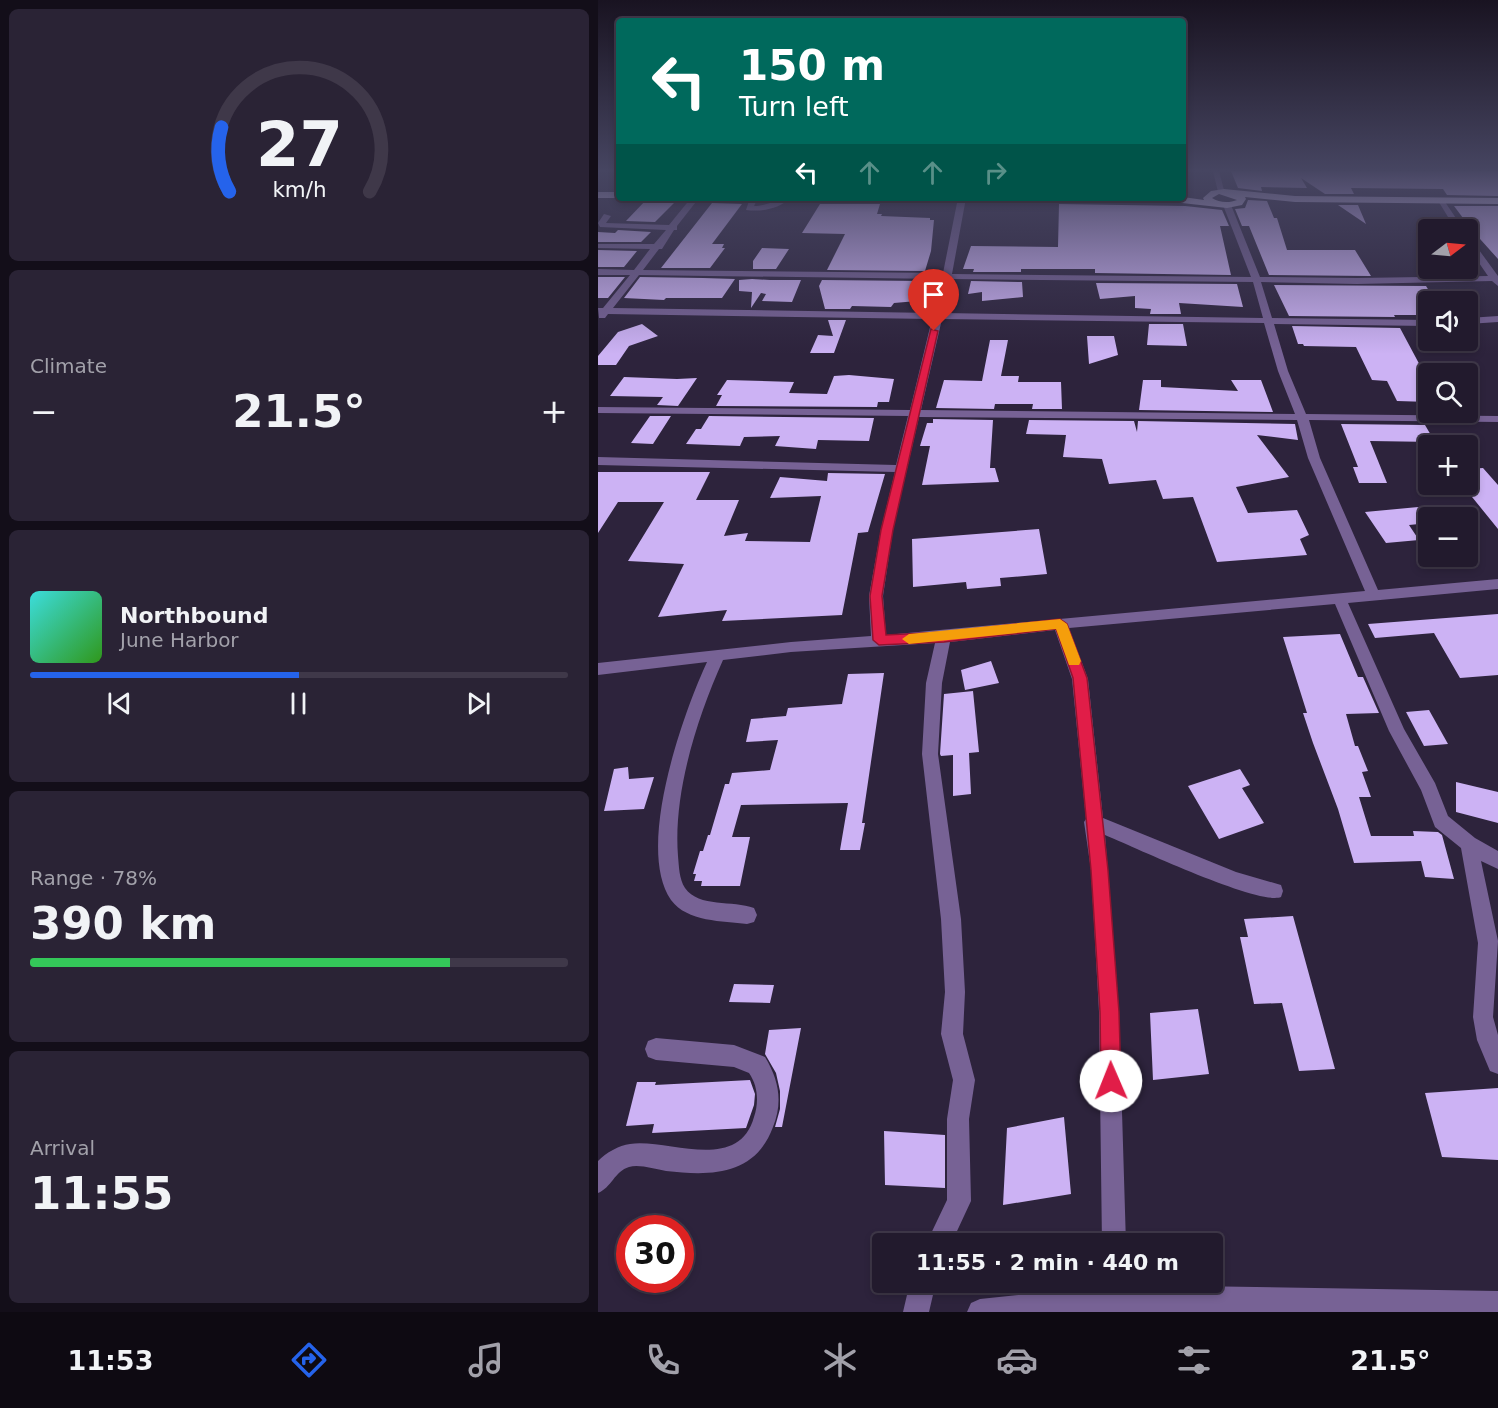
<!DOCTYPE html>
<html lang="en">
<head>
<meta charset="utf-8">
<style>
	body { margin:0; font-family:"DejaVu Sans",sans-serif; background:#2a2335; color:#f1f3f6; height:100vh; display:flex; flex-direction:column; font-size:22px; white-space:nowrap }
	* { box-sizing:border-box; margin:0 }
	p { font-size:20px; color:#a2a1aa }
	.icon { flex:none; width:33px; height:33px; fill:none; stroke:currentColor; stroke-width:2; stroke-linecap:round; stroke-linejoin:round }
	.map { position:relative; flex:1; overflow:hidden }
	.drawer { display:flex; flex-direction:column; gap:9px; padding:9px; background:#130e19; width:598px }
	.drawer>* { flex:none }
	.hud { position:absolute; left:18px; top:18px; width:570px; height:183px; border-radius:6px; box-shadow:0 3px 9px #0003,0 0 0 2px #3f3849; background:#00695c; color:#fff; overflow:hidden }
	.needle { width:39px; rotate:74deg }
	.fabs { position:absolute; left:820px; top:219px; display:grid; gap:12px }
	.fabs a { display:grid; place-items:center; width:60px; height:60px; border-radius:6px; background:#221a2d; box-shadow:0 3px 9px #0003,0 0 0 2px #3f3849; font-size:30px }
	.speed { position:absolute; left:18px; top:1215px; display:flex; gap:12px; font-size:30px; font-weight:700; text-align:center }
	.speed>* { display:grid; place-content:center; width:78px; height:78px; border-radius:50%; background:#221a2d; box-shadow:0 3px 9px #0003,0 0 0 2px #3f3849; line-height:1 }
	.speed .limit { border:9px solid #d22; background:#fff; color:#111 }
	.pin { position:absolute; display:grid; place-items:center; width:51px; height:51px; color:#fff; margin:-62px -26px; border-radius:50% 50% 50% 0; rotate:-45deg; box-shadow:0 0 6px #0007 }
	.pin .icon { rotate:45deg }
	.me { position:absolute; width:66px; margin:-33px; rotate:359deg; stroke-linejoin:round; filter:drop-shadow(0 0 4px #0008) }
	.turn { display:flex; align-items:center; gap:21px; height:126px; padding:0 24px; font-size:27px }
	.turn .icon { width:78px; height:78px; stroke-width:2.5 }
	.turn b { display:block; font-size:42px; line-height:51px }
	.lanes { display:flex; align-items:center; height:57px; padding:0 24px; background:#0003; justify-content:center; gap:30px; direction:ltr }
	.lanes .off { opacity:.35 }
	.big { font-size:45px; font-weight:700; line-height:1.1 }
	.drawer .tile { flex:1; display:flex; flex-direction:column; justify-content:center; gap:9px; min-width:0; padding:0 21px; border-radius:9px; background:#2a2335 }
	.drawer .dial { align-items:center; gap:0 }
	.dial svg { height:156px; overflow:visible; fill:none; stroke:#3f3849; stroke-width:7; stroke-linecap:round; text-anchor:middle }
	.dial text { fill:#f1f3f6; stroke:none }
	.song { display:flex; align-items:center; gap:18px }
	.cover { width:72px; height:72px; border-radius:9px; background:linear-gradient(135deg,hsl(180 70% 55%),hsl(110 70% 35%)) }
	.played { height:6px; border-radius:3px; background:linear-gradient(90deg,#2563eb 50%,#3f3849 50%) }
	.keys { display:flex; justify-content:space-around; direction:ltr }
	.heat { display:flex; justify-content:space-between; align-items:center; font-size:33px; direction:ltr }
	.charge { height:9px; border-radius:4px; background:linear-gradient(90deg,#34c759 78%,#3f3849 0) }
	.trip { position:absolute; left:274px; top:1233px; width:351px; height:60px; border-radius:6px; background:#221a2d; box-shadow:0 3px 9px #0003,0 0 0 2px #3f3849; font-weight:700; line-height:60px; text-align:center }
	.dock { display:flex; height:96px; justify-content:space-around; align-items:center; background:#0e0a12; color:#a2a1aa }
	.dock .icon { width:42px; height:42px }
	.dock .on { color:#2563eb }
	.dock b { font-size:27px; color:#f1f3f6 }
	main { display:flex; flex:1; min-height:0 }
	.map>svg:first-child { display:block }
	.building { fill:#ccb2f4 }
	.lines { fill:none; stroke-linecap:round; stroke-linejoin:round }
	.minor { fill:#776295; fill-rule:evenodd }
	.highway { fill:#d7c4f6; fill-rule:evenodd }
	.route { fill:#e11d48; stroke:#92132f; stroke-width:1.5 }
	.slow { fill:#f59e0b }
</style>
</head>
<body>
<main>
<section class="drawer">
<div class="tile dial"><svg viewBox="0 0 100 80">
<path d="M14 69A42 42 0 1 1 86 69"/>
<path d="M14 69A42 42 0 0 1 10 36" stroke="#2563eb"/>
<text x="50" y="56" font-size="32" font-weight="700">27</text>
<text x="50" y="72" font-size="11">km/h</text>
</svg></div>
<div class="tile"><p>Climate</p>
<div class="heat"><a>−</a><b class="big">21.5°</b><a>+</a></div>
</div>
<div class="tile">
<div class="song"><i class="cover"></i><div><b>Northbound</b><p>June Harbor</p></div></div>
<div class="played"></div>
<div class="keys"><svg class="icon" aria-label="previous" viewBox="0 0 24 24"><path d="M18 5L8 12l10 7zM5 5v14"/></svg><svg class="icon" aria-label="pause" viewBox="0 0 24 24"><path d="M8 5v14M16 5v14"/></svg><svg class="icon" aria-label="next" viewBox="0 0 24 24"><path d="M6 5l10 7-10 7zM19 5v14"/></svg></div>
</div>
<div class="tile"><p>Range · 78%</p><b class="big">390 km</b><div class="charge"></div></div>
<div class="tile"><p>Arrival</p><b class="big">11:55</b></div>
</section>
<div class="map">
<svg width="900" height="1312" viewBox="0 0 900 1312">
	<rect width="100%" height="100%" fill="#2d233c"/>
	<path class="building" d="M633 171H900V196L849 195 845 189 753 188 756 194H727L703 178 709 188 663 187 664 191 640 188Z
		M48 200H79L57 222 28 221Z
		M650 200 669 201 676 218H679L689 250H757L773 276 671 275 651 226H644L637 209 647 208Z
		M114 203 144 204 114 244H126L124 248H127L112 268H63Z
		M222 204H282L279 214H284L283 216 332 218V220H336L333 251 327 271 229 270 247 234 204 233Z
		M461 204 587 206 624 210 631 226H622L633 275 497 273V269H423V272H375L376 269H365L373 246 460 247Z
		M740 205H760L768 224Z
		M856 206H900V259L874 230Z
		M20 230 53 232 43 242H0V232L17 233Z
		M164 248 191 249 178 269H155V261Z
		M0 250 39 251 26 267H0Z
		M0 277H27L10 298H0Z
		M42 277 105 278 137 279 124 298H68L66 300 26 298Z
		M154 279 172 280H203L194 302 164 301 168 294 163 293 153 308 154 292 141 291V280Z
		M224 280 324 281 319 301 296 303 293 307 254 306 252 309H227L221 286Z
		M373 281 424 282 425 297 384 301V292L370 294Z
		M498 283 639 284 645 307 581 303 583 314H552L553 309 537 308V296L502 299Z
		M676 285 828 286 838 302H831V315H796L797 317 691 316Z
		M230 320H248L236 353H212L220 335 235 336Z
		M44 324 60 336 31 346 18 365H0V356L20 332Z
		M551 324H585L589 346 549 345Z
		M694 326 802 328 825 371H831V402L799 401 789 381 774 380 758 347 706 346 705 344H700Z
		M489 336H516L520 355 491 364Z
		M392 340H410L403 376H421L420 382H463L464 409H434L435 404H397L396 409 338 408 346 380 384 381Z
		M251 375 296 379 291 402H280L279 407 118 406 124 395H119L129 380 196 382 191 393 229 394 236 376Z
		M26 377 79 379 99 378 80 406 59 405 65 397 12 396Z
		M545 380H563V387L640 391 633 380H663L675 412 541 410Z
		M52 416H73L55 444 33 443Z
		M111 416 276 418 271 441 220 440 218 449 177 446 182 436 146 437 142 446 88 444 98 429H103Z
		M335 419 395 420 392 468H397L401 482 324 485 332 446H322L329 423H335Z
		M431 420 536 421 539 432 540 421 697 424 700 440 659 435 691 477 638 487 650 513 699 510 711 535 702 539 709 555 619 562 595 497 565 499 558 480 511 484 504 459 465 457 468 435 428 434Z
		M743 424 827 425 837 442 772 441 789 483H761L755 467H760Z
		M885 468 900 485V529L870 492V469Z
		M0 472H112L98 500H141L126 536 150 533 147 541 212 542 223 496 172 498 182 477 229 481 230 473 287 474 270 532 260 533 244 615 124 621 129 610 60 617 86 564 30 561 66 502H20L0 533Z
		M831 506V523L811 525 821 540 788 543 767 512Z
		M441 529 449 574 402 578 403 586 369 589 368 582 315 587 314 539Z
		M900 614V675L862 678 836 633 777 638 770 624Z
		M742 634 760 677H765L781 713 748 714 757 746H760L770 771 764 772 773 797H761L773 836H816L815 831 840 832 844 835 856 879 827 877 823 861 756 863 740 809 715 743 705 713H709L685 637Z
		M393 661 401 683 367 690 363 670Z
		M286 673 264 823H267L262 850H242L250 803 143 805 134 837H152L142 886H103L104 881H96L98 874H95L102 851H105L110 835H112L127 784H131L134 773 172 770 180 740 148 742 153 719 188 716 190 708 244 704 250 674Z
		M375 691 381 752 371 753 373 794 355 796V755L343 756 342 754 346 694Z
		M831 710 850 744 826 746 808 712Z
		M30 767 31 779 56 777 46 809 6 811 16 769Z
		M642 769 652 785 644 788 666 823 621 839 590 786Z
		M858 782 900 792V823L858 812Z
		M695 916 737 1069 701 1071 684 1003 656 1004 642 937H650L646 919Z
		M136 984 176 985 172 1003 131 1002Z
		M600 1009 611 1074 555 1080 552 1013Z
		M203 1028 184 1127H177L182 1109V1091L178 1073 167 1054 171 1030Z
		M152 1080 157 1094 156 1105 148 1128 54 1133 56 1124 28 1126 39 1082H58L57 1085Z
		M900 1088V1160L844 1157 827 1093Z
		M466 1117 473 1194 405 1205 409 1128Z
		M286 1131 347 1135V1188L287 1185Z"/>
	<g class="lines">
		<path class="minor" d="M615 171H621L627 194 620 192Z
			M93 198H101L79 226V230H76L64 249H61L45 270 345 273 360 198H368L354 274 653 277 625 205 629 203 633 205 662 277 759 278 890 276 870 247V239H873L900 276V286L894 281 759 284 663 282 674 318 831 320V326L676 324 690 371 708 414 900 416V422L711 420 722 458 780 590 900 579V589L750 603 806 729 837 783 850 816 877 838 900 851V869L883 861 900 941 895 1017 900 1035V1074L892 1071 879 1040 875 1017 880 943 863 848 837 827 823 790 791 731 737 604 471 628 490 679 505 818 638 872 683 885 685 891 683 897C661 906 536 847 507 835L521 1012 528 1244H504L501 1012 493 870 486 822 488 819 474 679 457 630 352 642 344 683 340 754 363 919 367 992 365 1034 377 1080 371 1119 373 1201 353 1244H328L349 1200V1119L355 1080 343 1034 347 992 343 919 324 754 328 683 337 643 193 652 125 660C99 718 75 793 80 856 81 866 81 879 87 888 101 908 135 900 156 908L159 915 156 922 149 924C125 921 89 922 73 900 37 848 85 714 109 662L0 675V663L193 642 273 636 271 596 283 529 297 472 0 465V457L298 465 310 416 0 413V407L312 410 334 319 10 314 7 318H1L0 308H5L32 275H0V269L36 270 52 249 0 248V244H56L68 230 2 227 0 223 6 214 13 216 8 223 71 225ZM41 275 344 279 336 313 15 308ZM353 279 655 282 665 318 345 313ZM344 319 666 323 680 371 697 414 323 410ZM321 417 699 420 710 458 767 591 288 635 285 596 295 529Z
			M152 198H160L156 206C170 206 180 198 193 198 180 209 164 212 148 210Z
			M839 199H845L866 230H858Z
			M900 316V322L870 324V318Z
			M58 1038 136 1045 167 1057C181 1080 185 1102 175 1127 157 1176 113 1176 68 1171 57 1169 41 1164 31 1167 17 1171 13 1188 0 1193V1161C8 1153 21 1145 32 1144 69 1138 140 1174 156 1117 161 1102 160 1086 151 1073L136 1067 58 1060 50 1057 47 1049 50 1041Z
			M312 1282H338L331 1312H305Z
			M504 1282H530V1285L900 1291V1312H369L373 1303 382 1299 504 1286Z"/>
		<path class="highway" d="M626 189 697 196 900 198V204L697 202 647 197 648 199 644 205 629 208 584 203 428 201 424 198 585 197 606 200 605 198 613 191ZM621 194 639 200C632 203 621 203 614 198Z
			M0 192H21V198H0Z"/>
	</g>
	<linearGradient id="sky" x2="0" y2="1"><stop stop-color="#191321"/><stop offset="0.48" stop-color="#464561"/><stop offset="1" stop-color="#464561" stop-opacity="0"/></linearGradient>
	<rect width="900" height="354" fill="url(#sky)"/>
	<path class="route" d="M333 329 340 331 295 530 284 596 288 635 346 632 462 619 469 624 489 678 510 870 521 1012 523 1081 520 1088 513 1091 506 1088 503 1081 502 1012 493 870 475 678 458 629 346 642 281 645 275 640 272 596 283 530Z"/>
	<path class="slow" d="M462 619 469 624 483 661 481 665H471L458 629 311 644 304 639 311 634Z"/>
</svg>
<div class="fabs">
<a><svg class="needle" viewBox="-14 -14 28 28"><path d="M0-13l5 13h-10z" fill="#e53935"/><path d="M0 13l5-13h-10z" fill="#a2a1aa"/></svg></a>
<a><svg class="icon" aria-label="sound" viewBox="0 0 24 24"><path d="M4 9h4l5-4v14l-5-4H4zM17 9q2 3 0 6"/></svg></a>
<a><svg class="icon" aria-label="search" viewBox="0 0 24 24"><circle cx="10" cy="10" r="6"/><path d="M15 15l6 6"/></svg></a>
<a>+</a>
<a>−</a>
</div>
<div class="speed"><div class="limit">30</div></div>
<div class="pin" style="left:336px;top:331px;background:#d93025"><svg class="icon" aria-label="arrive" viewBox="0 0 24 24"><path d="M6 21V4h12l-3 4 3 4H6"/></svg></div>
<svg class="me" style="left:513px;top:1081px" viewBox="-20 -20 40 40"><circle r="19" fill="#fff"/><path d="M0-13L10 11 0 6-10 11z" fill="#e11d48"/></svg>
<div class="trip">11:55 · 2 min · 440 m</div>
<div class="hud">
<div class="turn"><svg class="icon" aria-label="left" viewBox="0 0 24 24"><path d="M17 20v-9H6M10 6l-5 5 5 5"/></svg><div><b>150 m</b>Turn left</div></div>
<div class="lanes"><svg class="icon" aria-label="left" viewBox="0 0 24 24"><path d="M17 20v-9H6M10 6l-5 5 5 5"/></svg><svg class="icon off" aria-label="ahead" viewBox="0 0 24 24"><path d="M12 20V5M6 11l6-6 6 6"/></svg><svg class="icon off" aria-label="ahead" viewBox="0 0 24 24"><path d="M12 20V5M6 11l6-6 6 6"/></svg><svg class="icon off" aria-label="right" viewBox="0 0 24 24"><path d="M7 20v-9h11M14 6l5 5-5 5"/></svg></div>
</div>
</div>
</main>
<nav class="dock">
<b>11:53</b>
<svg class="icon on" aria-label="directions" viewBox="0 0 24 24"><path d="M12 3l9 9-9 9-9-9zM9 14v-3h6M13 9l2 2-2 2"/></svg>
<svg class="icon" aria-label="music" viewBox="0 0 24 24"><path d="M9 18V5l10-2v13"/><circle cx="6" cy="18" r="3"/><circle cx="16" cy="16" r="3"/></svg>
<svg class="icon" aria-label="phone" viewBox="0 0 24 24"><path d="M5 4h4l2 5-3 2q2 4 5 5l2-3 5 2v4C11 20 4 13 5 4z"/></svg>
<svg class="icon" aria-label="climate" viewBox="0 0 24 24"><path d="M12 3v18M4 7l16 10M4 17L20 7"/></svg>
<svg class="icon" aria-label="car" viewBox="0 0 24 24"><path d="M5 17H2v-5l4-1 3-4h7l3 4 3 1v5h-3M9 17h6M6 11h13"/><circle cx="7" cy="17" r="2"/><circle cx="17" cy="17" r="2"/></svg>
<svg class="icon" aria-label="filters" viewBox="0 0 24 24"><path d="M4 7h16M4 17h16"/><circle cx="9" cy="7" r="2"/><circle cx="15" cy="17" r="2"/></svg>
<b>21.5°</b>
</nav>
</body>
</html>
